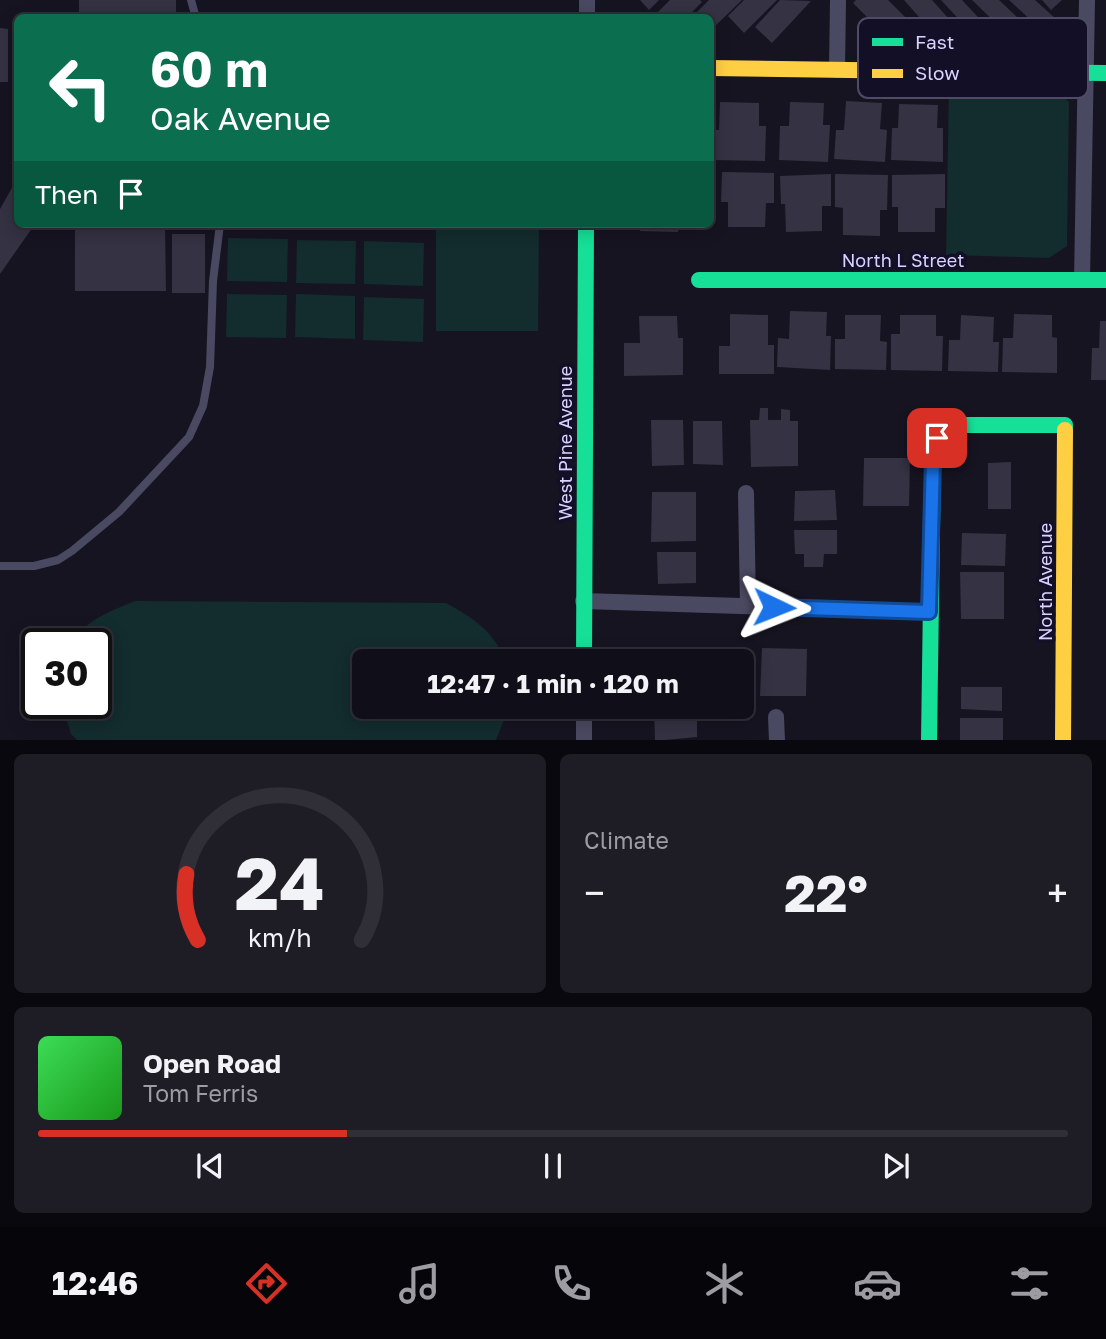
<!DOCTYPE html>
<html lang="en">
<head>
<meta charset="utf-8">
<style>
	body { margin:0; font-family:"Golos Text",sans-serif; background:#1e1d26; color:#f1f3f6; height:100vh; display:flex; flex-direction:column; font-size:26px; white-space:nowrap }
	* { box-sizing:border-box; margin:0 }
	p { font-size:23px; color:#9c9ca2 }
	.icon { flex:none; width:38px; height:38px; fill:none; stroke:currentColor; stroke-width:2; stroke-linecap:round; stroke-linejoin:round }
	.map { position:relative; height:740px; overflow:hidden }
	.panel { display:flex; flex-direction:column; gap:14px; padding:14px; background:#09080e; flex:1 }
	.panel>* { flex:none }
	.top-card { position:absolute; left:14px; top:14px; width:700px; height:214px; border-radius:10px; box-shadow:0 4px 18px #0003,0 0 0 2px #302f38; background:#0b6e4f; color:#fff; overflow:hidden }
	.speed { position:absolute; left:21px; top:628px; display:flex; gap:14px; font-size:35px; font-weight:700; text-align:center }
	.speed>* { display:grid; place-content:center; width:91px; height:91px; border-radius:50%; background:#100f19; box-shadow:0 4px 18px #0003,0 0 0 2px #302f38; line-height:1 }
	.speed .limit { border:4px solid #111; border-radius:10px; background:#fff; color:#111 }
	.pin { position:absolute; display:grid; place-items:center; width:60px; height:60px; color:#fff; margin:-30px; border-radius:14px; box-shadow:0 4px 10px #0006 }
	.me { position:absolute; width:77px; margin:-38px; rotate:92deg; stroke-linejoin:round; filter:drop-shadow(0 0 5px #0008) }
	.turn { display:flex; align-items:center; gap:24px; height:147px; padding:0 21px; font-size:32px }
	.turn .icon { width:91px; height:91px; stroke-width:2.5 }
	.turn b { display:block; font-size:49px; line-height:60px }
	.then { display:flex; align-items:center; height:66px; padding:0 21px; background:#0003; gap:14px; font-size:26px }
	.big { font-size:52px; font-weight:700; line-height:1.1 }
	.panel .widget { flex:1; display:flex; flex-direction:column; justify-content:center; gap:10px; min-width:0; padding:0 24px; border-radius:10px; background:#1e1d26 }
	.panel .dial { align-items:center; gap:0 }
	.dial svg { height:182px; overflow:visible; fill:none; stroke:#302f38; stroke-width:7; stroke-linecap:round; text-anchor:middle }
	.dial text { fill:#f1f3f6; stroke:none }
	.song { display:flex; align-items:center; gap:21px }
	.cover { width:84px; height:84px; border-radius:10px; background:linear-gradient(135deg,hsl(130 70% 55%),hsl(120 70% 35%)) }
	.played { height:7px; border-radius:4px; background:linear-gradient(90deg,#d93025 30%,#302f38 30%) }
	.keys { display:flex; justify-content:space-around; direction:ltr }
	.heat { display:flex; justify-content:space-between; align-items:center; font-size:38px; direction:ltr }
	.panel .tiles { flex:1; display:grid; gap:14px; grid-template-columns:1fr 1fr }
	.widget:last-child { grid-column:span 2 }
	.trip { position:absolute; left:352px; top:649px; width:402px; height:70px; border-radius:10px; background:#100f19; box-shadow:0 4px 18px #0003,0 0 0 2px #302f38; font-weight:700; line-height:70px; text-align:center }
	.menu { display:flex; height:112px; justify-content:space-around; align-items:center; background:#06060a; color:#9c9ca2 }
	.menu .icon { width:49px; height:49px }
	.menu .active { color:#d93025 }
	.menu b { font-size:32px; color:#f1f3f6 }
	.map>svg:first-child { display:block }
	.green { fill:#132c2d }
	.building { fill:#343243 }
	.lines { fill:none; stroke-linecap:round; stroke-linejoin:round }
	.lane { stroke:#4a4962; stroke-width:8 }
	.street { stroke:#4a4962; stroke-width:16 }
	.fast { stroke:#16e098; stroke-width:16 }
	.slow { stroke:#ffcf43; stroke-width:16 }
	.route-casing { stroke:#114b97; stroke-width:18 }
	.route { stroke:#1a73e8; stroke-width:12 }
	.labels { text-anchor:middle; dominant-baseline:central; stroke-width:7; stroke-linejoin:round; paint-order:stroke }
	.street-label { font-size:18px; fill:#d9d4ff; stroke:#130f26 }
	.key { fill:#130f26; stroke:#4e4a67; stroke-width:2 }
	.key-label { font-size:19px; fill:#d9d4ff }
</style>
</head>
<body>
<div class="map">
<svg width="1106" height="741" viewBox="0 0 1106 741">
	<rect width="100%" height="100%" fill="#161421"/>
	<path class="green" d="M949 85 1052 87 1069 102 1067 246 1049 258 946 255Z
		M333 224H539L538 331H436V228L333 227Z
		M228 238 288 239 287 282 227 281Z
		M297 240 356 241 355 284 296 283Z
		M364 241 424 243 423 286 364 284Z
		M227 294 287 295 286 338 226 337Z
		M296 294 355 296V339L295 337Z
		M364 297 424 299 423 342 363 340Z
		M135 601 446 603C475 619 492 630 506 661L364 662V707H509L496 740H77L71 734 62 704H96V644H72C84 620 111 611 135 601Z"/>
	<path class="building" d="M79 0H176V18H79Z
		M640 0H659L649 10Z
		M670 0H700L702 2 686 18H652Z
		M709 0H742L710 31V18H691Z
		M744 0H777L744 33 728 16Z
		M780 0 811 1 772 43 755 27Z
		M856 0H888L913 25 894 44 853 3Z
		M904 0H932L950 20 934 34Z
		M941 0H962L989 29 978 40Z
		M972 0H999L1020 20 1007 34Z
		M1009 0H1035L1056 19 1044 32Z
		M1042 0H1062L1051 10Z
		M0 28 8 29V82H0Z
		M846 101 882 103 880 129 887 130 885 162 834 159 836 130H844Z
		M720 102 759 103V126H766L765 161 711 160V130H719Z
		M790 102 824 103 823 125H830L828 162 779 160 780 126H789Z
		M899 104 938 105 937 128H943V162L891 160 892 128H898Z
		M722 172 774 173V203H766L765 227H728V202H721Z
		M831 174V206H822V231L786 232 785 204H781L780 176Z
		M835 174 888 175 887 210H880V236L843 235V208L835 207Z
		M945 174V208H935V232H898V207H892V175Z
		M18 177V224H35L0 274V209Z
		M75 224H165L166 291H75Z
		M640 224H678V232L640 231Z
		M172 234H205V293H172Z
		M790 311 827 312 826 336H831L830 370 777 367 778 338 789 339Z
		M730 314 768 315V345H774V374H719V346H730Z
		M1014 314 1052 315V337L1057 338V373L1002 372 1003 338H1013Z
		M845 315H881L880 341 887 342 886 370 835 369V339H845Z
		M900 315H936V336H943L942 371 891 370V334H900Z
		M961 315 994 317 993 342H999L998 372 948 371 949 340H960Z
		M639 316H677L678 338H683V375L624 376V343H640Z
		M1100 321H1106V380H1091L1092 348H1099Z
		M760 408H768V420H781V409L790 410V421H798V466L751 467 750 420H759Z
		M651 420H683L684 465 652 466Z
		M693 421H722L723 465 693 464Z
		M864 458H910L909 506H863Z
		M1011 462V509H988V463Z
		M835 490 837 520 794 521 795 491Z
		M652 492H696V541L651 542Z
		M794 530H837V554H824L823 567H804V554H795Z
		M962 533 1006 534 1005 566 961 565Z
		M657 552H696V583L658 584Z
		M960 572H1004V619H961Z
		M762 648 807 649 806 696H760Z
		M698 650V662H655V651Z
		M961 687H1002V711L961 709Z
		M654 707H697V737L655 741Z
		M960 718H1003V741H960Z"/>
	<g class="lines">
		<path class="lane" d="M191 0 196 18
			M0 566H34L58 560 72 551 119 512 189 437 203 406 210 367 213 281 220 224"/>
		<path class="street" d="M587 18V0
			M837 70 838 0
			M1082 280 1087 0
			M746 493 748 606
			M583 601 929 612
			M584 707V741
			M776 717 777 741"/>
		<path class="fast" d="M988 72 1106 73
			M699 280H1106
			M584 662 586 224
			M929 741 933 459C936 442 940 431 957 425H1065V430"/>
		<path class="slow" d="M710 68 988 72
			M1063 741 1065 430"/>
	</g>
	<g class="lines">
		<defs>
			<path id="route" d="M774 607 929 612 933 459 937 438"/>
		</defs>
		<use href="#route" class="route-casing"/>
		<use href="#route" class="route"/>
	</g>
	<g class="labels">
		<g class="street-label">
			<text x="903" y="260">North L Street</text>
			<text transform="translate(565 443) rotate(-90)">West Pine Avenue</text>
			<text transform="translate(1045 582) rotate(-90)">North Avenue</text>
		</g>
	</g>
	<rect x="858" y="18" width="230" height="80" rx="10" class="key"/>
	<rect x="872" y="38" width="31" height="8" fill="#16e098"/>
	<rect x="872" y="69" width="31" height="9" fill="#ffcf43"/>
	<g class="key-label">
		<text x="915" y="49">Fast</text>
		<text x="915" y="80">Slow</text>
	</g>
</svg>
<div class="speed"><div class="limit">30</div></div>
<div class="pin" style="left:937px;top:438px;background:#d93025"><svg class="icon" aria-label="arrive" viewBox="0 0 24 24"><path d="M6 21V4h12l-3 4 3 4H6"/></svg></div>
<svg class="me" style="left:774px;top:607px" viewBox="-20 -20 40 40"><path d="M0-17L14 15 0 8-14 15z" fill="#1a73e8" stroke="#fff" stroke-width="4"/></svg>
<div class="trip">12:47 · 1 min · 120 m</div>
<div class="top-card">
<div class="turn"><svg class="icon" aria-label="left" viewBox="0 0 24 24"><path d="M17 20v-9H6M10 6l-5 5 5 5"/></svg><div><b>60 m</b>Oak Avenue</div></div>
<div class="then">Then<svg class="icon" aria-label="arrive" viewBox="0 0 24 24"><path d="M6 21V4h12l-3 4 3 4H6"/></svg></div>
</div>
</div>
<section class="panel">
<div class="tiles">
<div class="widget dial"><svg viewBox="0 0 100 80">
<path d="M14 69A42 42 0 1 1 86 69"/>
<path d="M14 69A42 42 0 0 1 9 40" stroke="#d93025"/>
<text x="50" y="56" font-size="32" font-weight="700">24</text>
<text x="50" y="72" font-size="11">km/h</text>
</svg></div>
<div class="widget"><p>Climate</p>
<div class="heat"><a>−</a><b class="big">22°</b><a>+</a></div>
</div>
<div class="widget">
<div class="song"><i class="cover"></i><div><b>Open Road</b><p>Tom Ferris</p></div></div>
<div class="played"></div>
<div class="keys"><svg class="icon" aria-label="previous" viewBox="0 0 24 24"><path d="M18 5L8 12l10 7zM5 5v14"/></svg><svg class="icon" aria-label="pause" viewBox="0 0 24 24"><path d="M8 5v14M16 5v14"/></svg><svg class="icon" aria-label="next" viewBox="0 0 24 24"><path d="M6 5l10 7-10 7zM19 5v14"/></svg></div>
</div>
</div>
</section>
<nav class="menu">
<b>12:46</b>
<svg class="icon active" aria-label="directions" viewBox="0 0 24 24"><path d="M12 3l9 9-9 9-9-9zM9 14v-3h6M13 9l2 2-2 2"/></svg>
<svg class="icon" aria-label="music" viewBox="0 0 24 24"><path d="M9 18V5l10-2v13"/><circle cx="6" cy="18" r="3"/><circle cx="16" cy="16" r="3"/></svg>
<svg class="icon" aria-label="phone" viewBox="0 0 24 24"><path d="M5 4h4l2 5-3 2q2 4 5 5l2-3 5 2v4C11 20 4 13 5 4z"/></svg>
<svg class="icon" aria-label="climate" viewBox="0 0 24 24"><path d="M12 3v18M4 7l16 10M4 17L20 7"/></svg>
<svg class="icon" aria-label="car" viewBox="0 0 24 24"><path d="M5 17H2v-5l4-1 3-4h7l3 4 3 1v5h-3M9 17h6M6 11h13"/><circle cx="7" cy="17" r="2"/><circle cx="17" cy="17" r="2"/></svg>
<svg class="icon" aria-label="filters" viewBox="0 0 24 24"><path d="M4 7h16M4 17h16"/><circle cx="9" cy="7" r="2"/><circle cx="15" cy="17" r="2"/></svg>
</nav>
</body>
</html>
